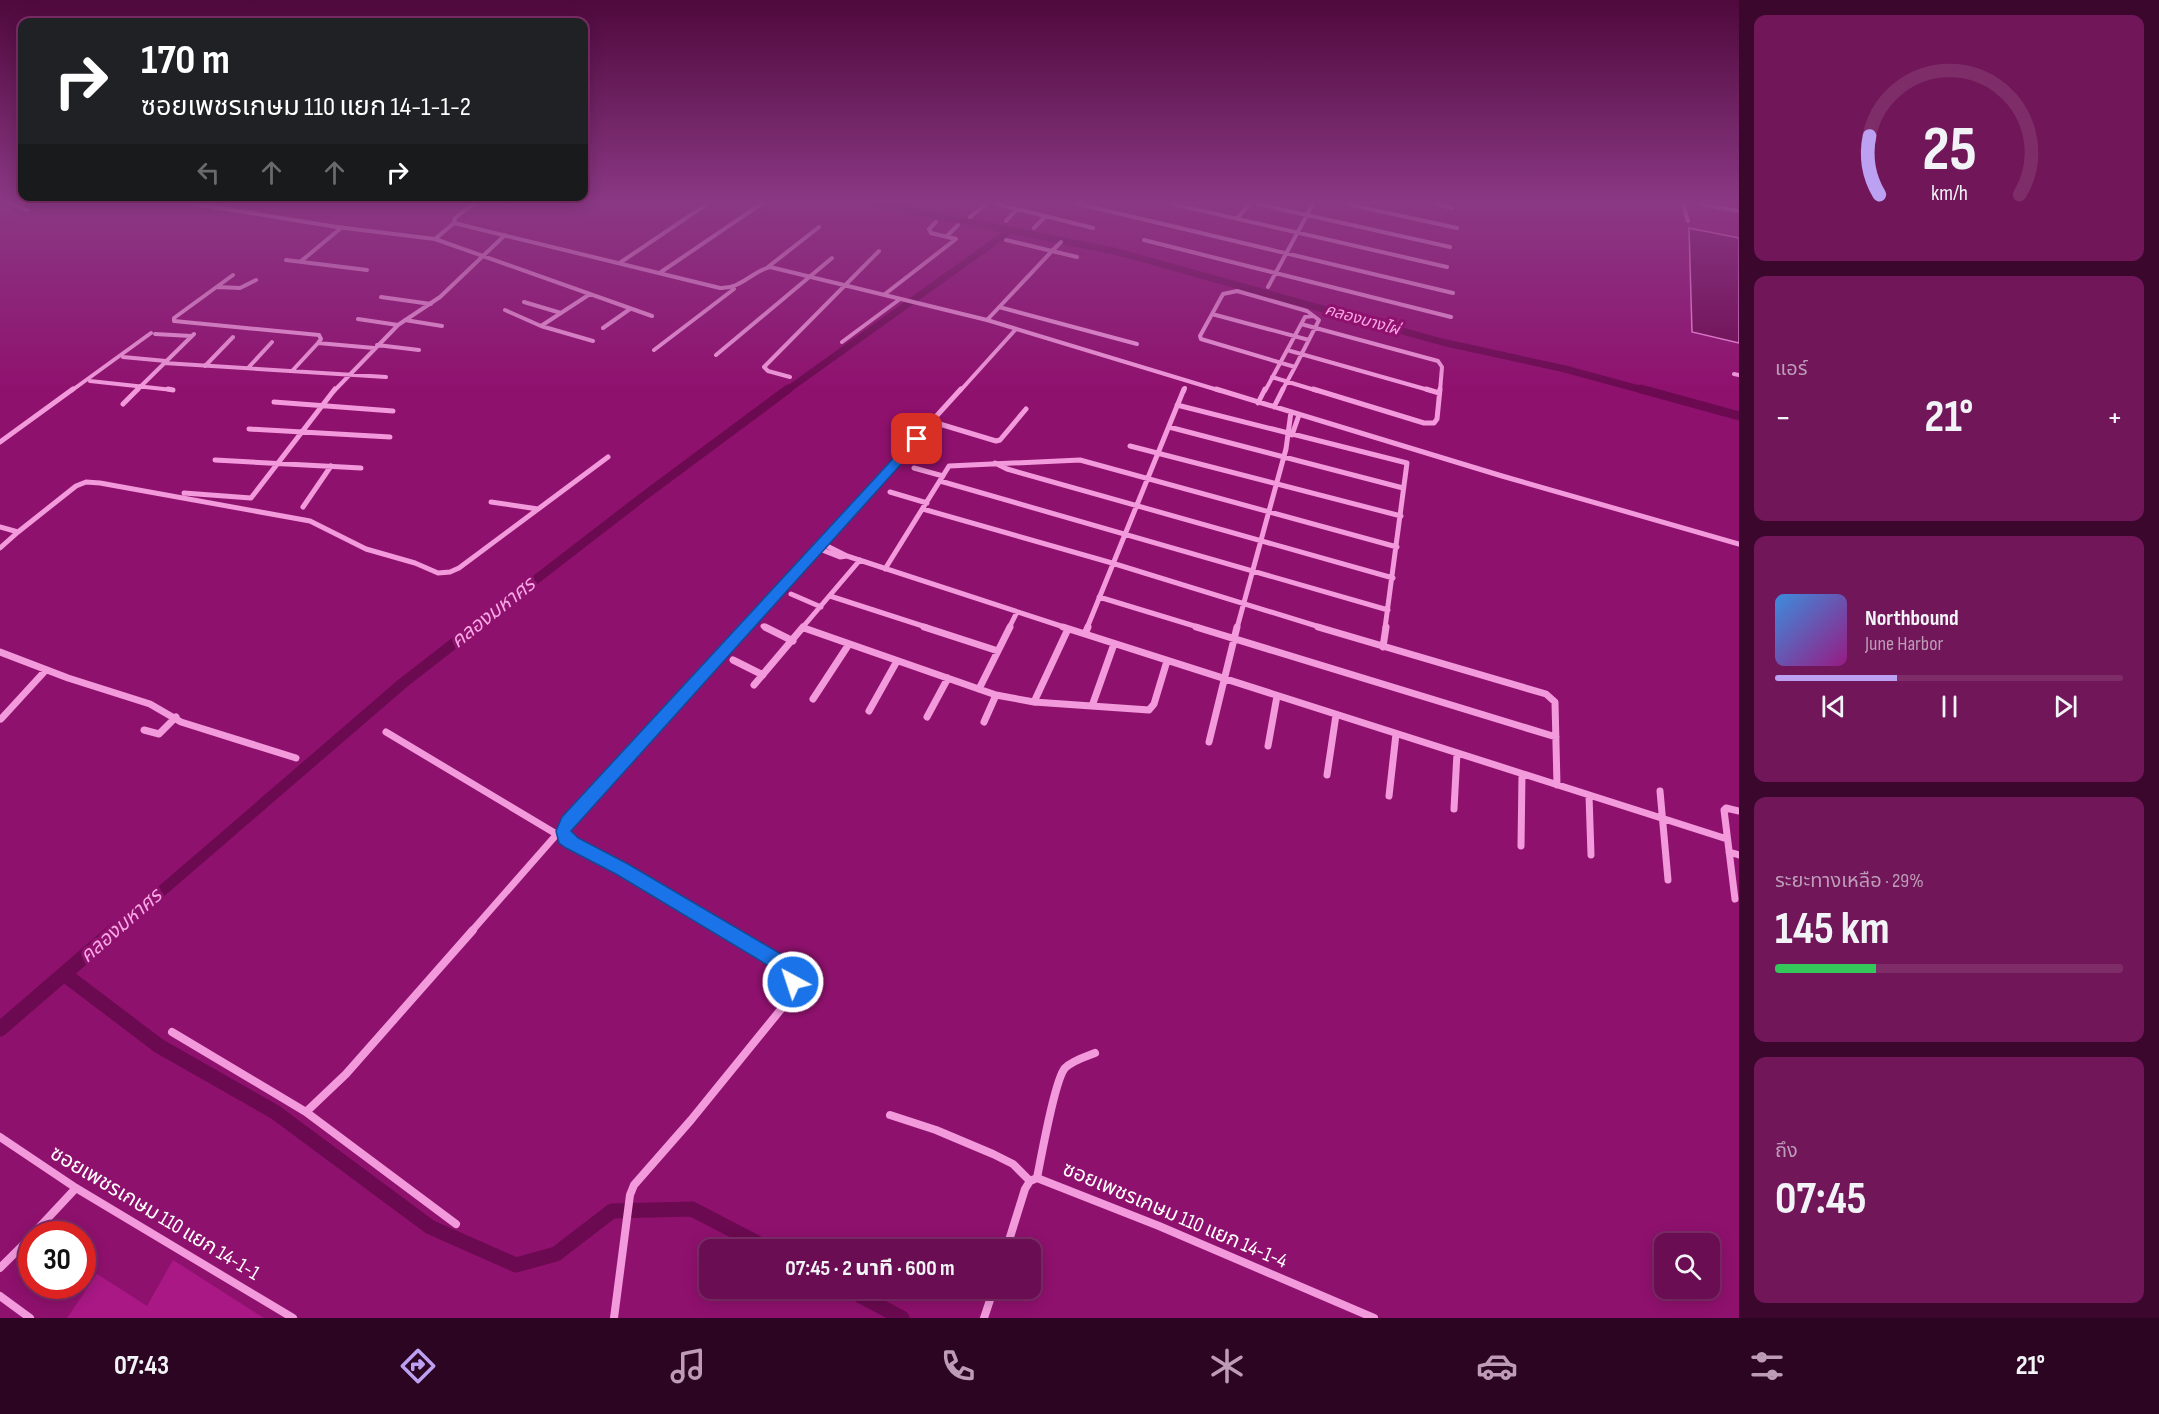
<!DOCTYPE html>
<html lang="th">
<head>
<meta charset="utf-8">
<style>
	body { margin:0; font-family:"Sofia Sans Condensed","Noto Sans Thai",sans-serif; background:#701659; color:#f1f3f6; height:100vh; display:flex; flex-direction:column; font-size:22px; white-space:nowrap }
	* { box-sizing:border-box; margin:0 }
	p { font-size:20px; color:#be9cb8 }
	.icon { flex:none; width:33px; height:33px; fill:none; stroke:currentColor; stroke-width:2; stroke-linecap:round; stroke-linejoin:round }
	.map { position:relative; flex:1; overflow:hidden }
	.side { display:flex; flex-direction:column; gap:15px; padding:15px; background:#3b072d; width:420px }
	.side>* { flex:none }
	.guide { position:absolute; left:18px; top:18px; width:570px; height:183px; border-radius:12px; box-shadow:0 3px 15px #0003,0 0 0 2px #7e2d69; background:#202124; color:#fff; overflow:hidden }
	.buttons { position:absolute; left:1654px; top:1233px; display:grid; gap:12px }
	.buttons a { display:grid; place-items:center; width:66px; height:66px; border-radius:12px; background:#6b0d52; box-shadow:0 3px 15px #0003,0 0 0 2px #7e2d69; font-size:30px }
	.speed { position:absolute; left:18px; top:1221px; display:flex; gap:12px; font-size:30px; font-weight:700; text-align:center }
	.speed>* { display:grid; place-content:center; width:78px; height:78px; border-radius:50%; background:#6b0d52; box-shadow:0 3px 15px #0003,0 0 0 2px #7e2d69; line-height:1 }
	.speed .limit { border:9px solid #d22; background:#fff; color:#111 }
	.pin { position:absolute; display:grid; place-items:center; width:51px; height:51px; color:#fff; margin:-26px; border-radius:12px; box-shadow:0 3px 9px #0006 }
	.me { position:absolute; width:66px; margin:-33px; rotate:320deg; stroke-linejoin:round; filter:drop-shadow(0 0 4px #0008) }
	.turn { display:flex; align-items:center; gap:21px; height:126px; padding:0 24px; font-size:27px }
	.turn .icon { width:78px; height:78px; stroke-width:2.5 }
	.turn b { display:block; font-size:42px; line-height:51px }
	.lanes { display:flex; align-items:center; height:57px; padding:0 24px; background:#0003; justify-content:center; gap:30px; direction:ltr }
	.lanes .off { opacity:.35 }
	.big { font-size:45px; font-weight:700; line-height:1.1 }
	.side .tile { flex:1; display:flex; flex-direction:column; justify-content:center; gap:9px; min-width:0; padding:0 21px; border-radius:12px; background:#701659 }
	.side .dial { align-items:center; gap:0 }
	.dial svg { height:156px; overflow:visible; fill:none; stroke:#7e2d69; stroke-width:7; stroke-linecap:round; text-anchor:middle }
	.dial text { fill:#f1f3f6; stroke:none }
	.song { display:flex; align-items:center; gap:18px }
	.cover { width:72px; height:72px; border-radius:9px; background:linear-gradient(135deg,hsl(210 70% 55%),hsl(310 70% 35%)) }
	.played { height:6px; border-radius:3px; background:linear-gradient(90deg,#bca0f2 35%,#7e2d69 35%) }
	.keys { display:flex; justify-content:space-around; direction:ltr }
	.heat { display:flex; justify-content:space-between; align-items:center; font-size:33px; direction:ltr }
	.charge { height:9px; border-radius:4px; background:linear-gradient(90deg,#34c759 29%,#7e2d69 0) }
	.trip { position:absolute; left:699px; top:1239px; width:342px; height:60px; border-radius:12px; background:#6b0d52; box-shadow:0 3px 15px #0003,0 0 0 2px #7e2d69; font-weight:700; line-height:60px; text-align:center }
	.dock { display:flex; height:96px; justify-content:space-around; align-items:center; background:#2b0521; color:#be9cb8 }
	.dock .icon { width:42px; height:42px }
	.dock .current { color:#bca0f2 }
	.dock b { font-size:27px; color:#f1f3f6 }
	main { display:flex; flex:1; min-height:0 }
	.map>svg:first-child { display:block }
	.green { fill:#a91885 }
	.water { fill:#6b0a50; stroke:#f68cdd; stroke-width:1.5 }
	.lines { fill:none; stroke-linecap:round; stroke-linejoin:round }
	.canal-far3 { stroke:#6b0a50; stroke-width:7 }
	.canal-far2 { stroke:#6b0a50; stroke-width:9 }
	.canal-far1 { stroke:#6b0a50; stroke-width:11 }
	.canal { stroke:#6b0a50; stroke-width:15 }
	.street-far3 { stroke:#f29adc; stroke-width:4 }
	.street-far2 { stroke:#f29adc; stroke-width:5 }
	.street-far1 { stroke:#f29adc; stroke-width:7 }
	.street { stroke:#f29adc; stroke-width:8 }
	.route { fill:#1a73e8; stroke:#114b97; stroke-width:1.5 }
	.labels { text-anchor:middle; dominant-baseline:central; stroke-width:6; stroke-linejoin:round; paint-order:stroke }
	.far-water-label { font-size:16px; font-style:italic; fill:#f9a6e5; stroke:#8f116e }
	.water-label { font-size:20px; font-style:italic; fill:#f9a6e5; stroke:#8f116e }
	.near-street-label { font-size:21px; fill:#fff; stroke:#8f116e }
</style>
</head>
<body>
<main>
<div class="map">
<svg width="1739" height="1318" viewBox="0 0 1739 1318">
	<rect width="100%" height="100%" fill="#8f116e"/>
	<path class="green" d="M173 1260 264 1318H67L97 1274 147 1306Z"/>
	<path class="water" d="M1689 228 1739 238V343L1692 332Z"/>
	<g class="lines">
		<path class="canal-far3" d="M878 204 1114 251 1442 342 1565 369 1646 391
			M786 391 1011 230"/>
		<path class="canal-far2" d="M1641 389 1739 416
			M473 628 644 496 788 389"/>
		<path class="canal-far1" d="M114 932 403 683 475 627"/>
		<path class="canal" d="M64 974 159 1046 275 1112 430 1227 516 1265 556 1254 612 1211 692 1209 771 1250
			M0 1029 115 930
			M846 1288 902 1318"/>
		<path class="street-far3" d="M15 204 27 210
			M195 204 337 227 435 239 454 223
			M473 204 455 218 454 223 720 288C741 289 751 272 770 267L987 320 1221 391
			M997 204 1093 228
			M1079 204 1453 293
			M1173 204 1447 267
			M1258 204 1450 247
			M1347 204 1457 228
			M1436 204 1452 208
			M1683 204 1688 221
			M1702 204 1739 211
			M970 217 986 204
			M1237 219 1249 204
			M1006 221 1017 209
			M1034 228 1046 216
			M947 236 958 225
			M435 239 652 316
			M1144 240 1451 317
			M1061 242 1052 251 1077 257
			M286 260 367 270
			M300 262 341 228
			M621 262 707 204
			M768 267 819 227
			M661 272 761 204
			M233 275 174 318V321L319 335 321 339 318 343
			M217 287 240 288 256 280
			M1268 287 1313 204
			M1237 291 1307 311 1319 320 1295 367 1201 339 1200 336 1223 294Z
			M885 294 956 239 931 233 929 229 936 222
			M381 297 431 304
			M524 302 561 313
			M999 307 1137 344
			M505 310 541 326 593 341
			M1212 314 1309 340
			M358 319 398 325
			M405 320 442 326
			M987 320 1052 251 1006 240
			M1301 324 1438 361 1442 367 1440 391
			M541 326 590 294
			M603 328 630 309
			M155 334 191 336
			M842 342 900 299
			M377 345 419 350
			M654 350 734 289
			M1287 350 1432 391
			M716 355 832 258
			M123 357 166 361
			M164 363 386 377
			M205 366 233 337
			M248 368 272 342
			M292 371 318 343 374 348
			M1734 374 1739 375
			M790 377 768 371 764 367 879 251
			M1272 377 1318 391
			M90 381 173 390
			M71 391 151 333
			M136 391 194 334
			M334 391 398 325 440 297 505 235
			M960 391 1016 329
			M1184 391 1185 388
			M1265 391 1305 317 1313 316
			M1282 391 1295 367"/>
		<path class="street-far2" d="M168 389 173 390
			M1216 389 1502 476 1739 544
			M1313 389 1424 423H1434L1437 419 1440 389
			M1426 389 1439 393
			M274 402 393 411
			M1258 403 1265 389
			M123 404 138 389
			M1177 405 1407 463 1385 628
			M1274 407 1283 389
			M933 422 996 441 1000 440 1026 409
			M1169 427 1403 488
			M249 429 390 437
			M1292 435 1299 415
			M0 442 73 389
			M1130 446 1401 516
			M215 460 361 468
			M995 463 1007 469 1393 578
			M914 468 943 476
			M940 481 1388 610
			M890 492 927 503
			M184 493 251 498 335 389
			M491 502 538 509
			M303 507 331 466
			M923 509 1112 563 1323 628
			M0 527 18 532 76 486 86 482 100 483 310 521 366 549 415 563 438 573 450 572 459 568 608 457
			M821 543 847 556 1067 628
			M0 548 18 532
			M817 548 840 557 847 556
			M885 569 949 466 1080 460 1397 547
			M791 594 821 607
			M830 596 929 628
			M1099 597 1201 628
			M763 626 768 628
			M744 628 961 389
			M802 628 860 560
			M1009 628 1017 612
			M1087 628 1184 389
			M1237 628 1286 449 1291 412"/>
		<path class="street-far1" d="M765 627 793 641
			M924 627 998 651
			M1063 627 1727 839
			M1196 627 1556 737
			M1318 627 1546 694 1555 702 1557 785
			M804 628 996 695 1034 702 1149 710 1154 704 1167 661
			M1085 634 1088 627
			M1383 647 1386 627
			M0 652 68 678 150 704 181 722 296 758
			M733 660 763 675
			M754 685 803 627
			M979 689 1010 627
			M813 699 849 644
			M1034 702 1068 629
			M1092 706 1114 644
			M869 711 897 661
			M927 717 948 678
			M1 719 45 671
			M984 722 996 695
			M144 730 159 734 176 717
			M386 732 558 835
			M1209 742 1237 627
			M1268 746 1277 696
			M1327 775 1336 715
			M1660 791 1668 880
			M1589 795 1591 855
			M1389 796 1396 734
			M1454 809 1457 753
			M1521 846 1522 774
			M1729 852 1739 855
			M1735 899 1724 810 1726 808 1739 811
			M471 932 557 834
			M727 932 622 869 572 843 565 838 564 826 745 627"/>
		<path class="street" d="M172 1032 306 1112 456 1224
			M306 1112 346 1074 473 930
			M890 1115 936 1130 993 1154 1013 1164 1030 1181
			M0 1137 76 1188 293 1318
			M1037 1178C1041 1158 1055 1079 1065 1068 1073 1060 1085 1057 1095 1053
			M33 1234 76 1188
			M1006 1250 1025 1189 1030 1181 1037 1178 1159 1226 1374 1318
			M0 1268 32 1236
			M0 1296 30 1318
			M614 1318 630 1195 634 1185 691 1120 782 1008 791 992 793 977 780 963 725 930
			M984 1318 994 1288"/>
	</g>
	<linearGradient id="sky" x2="0" y2="1"><stop stop-color="#4f093c"/><stop offset="0.52" stop-color="#8a3884"/><stop offset="1" stop-color="#8a3884" stop-opacity="0"/></linearGradient>
	<rect width="1739" height="389" fill="url(#sky)"/>
	<path class="route" d="M917 436 921 437V442L571 831 578 838 628 864 786 957 796 966 802 982 799 988 793 990 787 988 783 977 774 969 616 874 566 848 559 843 556 831 562 817 574 804 913 437Z"/>
	<g class="labels">
		<g class="far-water-label">
			<text transform="translate(1362 320) rotate(16)">คลองบางไผ่</text>
		</g>
		<g class="water-label">
			<text transform="translate(493 613) rotate(-38)">คลองมหาศร</text>
			<text transform="translate(121 926) rotate(-41)">คลองมหาศร</text>
		</g>
		<g class="near-street-label">
			<text transform="translate(155 1213) rotate(31)">ซอยเพชรเกษม 110 แยก 14-1-1</text>
			<text transform="translate(1175 1215) rotate(23)">ซอยเพชรเกษม 110 แยก 14-1-4</text>
		</g>
	</g>
</svg>
<div class="buttons">
<a><svg class="icon" aria-label="search" viewBox="0 0 24 24"><circle cx="10" cy="10" r="6"/><path d="M15 15l6 6"/></svg></a>
</div>
<div class="speed"><div class="limit">30</div></div>
<div class="pin" style="left:917px;top:439px;background:#d93025"><svg class="icon" aria-label="arrive" viewBox="0 0 24 24"><path d="M6 21V4h12l-3 4 3 4H6"/></svg></div>
<svg class="me" style="left:793px;top:982px" viewBox="-20 -20 40 40"><circle r="17" fill="#1a73e8" stroke="#fff" stroke-width="3"/><path d="M0-11L8 9 0 5-8 9z" fill="#fff"/></svg>
<div class="trip">07:45 · 2 นาที · 600 m</div>
<div class="guide">
<div class="turn"><svg class="icon" aria-label="right" viewBox="0 0 24 24"><path d="M7 20v-9h11M14 6l5 5-5 5"/></svg><div><b>170 m</b>ซอยเพชรเกษม 110 แยก 14-1-1-2</div></div>
<div class="lanes"><svg class="icon off" aria-label="left" viewBox="0 0 24 24"><path d="M17 20v-9H6M10 6l-5 5 5 5"/></svg><svg class="icon off" aria-label="ahead" viewBox="0 0 24 24"><path d="M12 20V5M6 11l6-6 6 6"/></svg><svg class="icon off" aria-label="ahead" viewBox="0 0 24 24"><path d="M12 20V5M6 11l6-6 6 6"/></svg><svg class="icon" aria-label="right" viewBox="0 0 24 24"><path d="M7 20v-9h11M14 6l5 5-5 5"/></svg></div>
</div>
</div>
<section class="side">
<div class="tile dial"><svg viewBox="0 0 100 80">
<path d="M14 69A42 42 0 1 1 86 69"/>
<path d="M14 69A42 42 0 0 1 9 39" stroke="#bca0f2"/>
<text x="50" y="56" font-size="32" font-weight="700">25</text>
<text x="50" y="72" font-size="11">km/h</text>
</svg></div>
<div class="tile"><p>แอร์</p>
<div class="heat"><a>−</a><b class="big">21°</b><a>+</a></div>
</div>
<div class="tile">
<div class="song"><i class="cover"></i><div><b>Northbound</b><p>June Harbor</p></div></div>
<div class="played"></div>
<div class="keys"><svg class="icon" aria-label="previous" viewBox="0 0 24 24"><path d="M18 5L8 12l10 7zM5 5v14"/></svg><svg class="icon" aria-label="pause" viewBox="0 0 24 24"><path d="M8 5v14M16 5v14"/></svg><svg class="icon" aria-label="next" viewBox="0 0 24 24"><path d="M6 5l10 7-10 7zM19 5v14"/></svg></div>
</div>
<div class="tile"><p>ระยะทางเหลือ · 29%</p><b class="big">145 km</b><div class="charge"></div></div>
<div class="tile"><p>ถึง</p><b class="big">07:45</b></div>
</section>
</main>
<nav class="dock">
<b>07:43</b>
<svg class="icon current" aria-label="directions" viewBox="0 0 24 24"><path d="M12 3l9 9-9 9-9-9zM9 14v-3h6M13 9l2 2-2 2"/></svg>
<svg class="icon" aria-label="music" viewBox="0 0 24 24"><path d="M9 18V5l10-2v13"/><circle cx="6" cy="18" r="3"/><circle cx="16" cy="16" r="3"/></svg>
<svg class="icon" aria-label="phone" viewBox="0 0 24 24"><path d="M5 4h4l2 5-3 2q2 4 5 5l2-3 5 2v4C11 20 4 13 5 4z"/></svg>
<svg class="icon" aria-label="climate" viewBox="0 0 24 24"><path d="M12 3v18M4 7l16 10M4 17L20 7"/></svg>
<svg class="icon" aria-label="car" viewBox="0 0 24 24"><path d="M5 17H2v-5l4-1 3-4h7l3 4 3 1v5h-3M9 17h6M6 11h13"/><circle cx="7" cy="17" r="2"/><circle cx="17" cy="17" r="2"/></svg>
<svg class="icon" aria-label="filters" viewBox="0 0 24 24"><path d="M4 7h16M4 17h16"/><circle cx="9" cy="7" r="2"/><circle cx="15" cy="17" r="2"/></svg>
<b>21°</b>
</nav>
</body>
</html>
